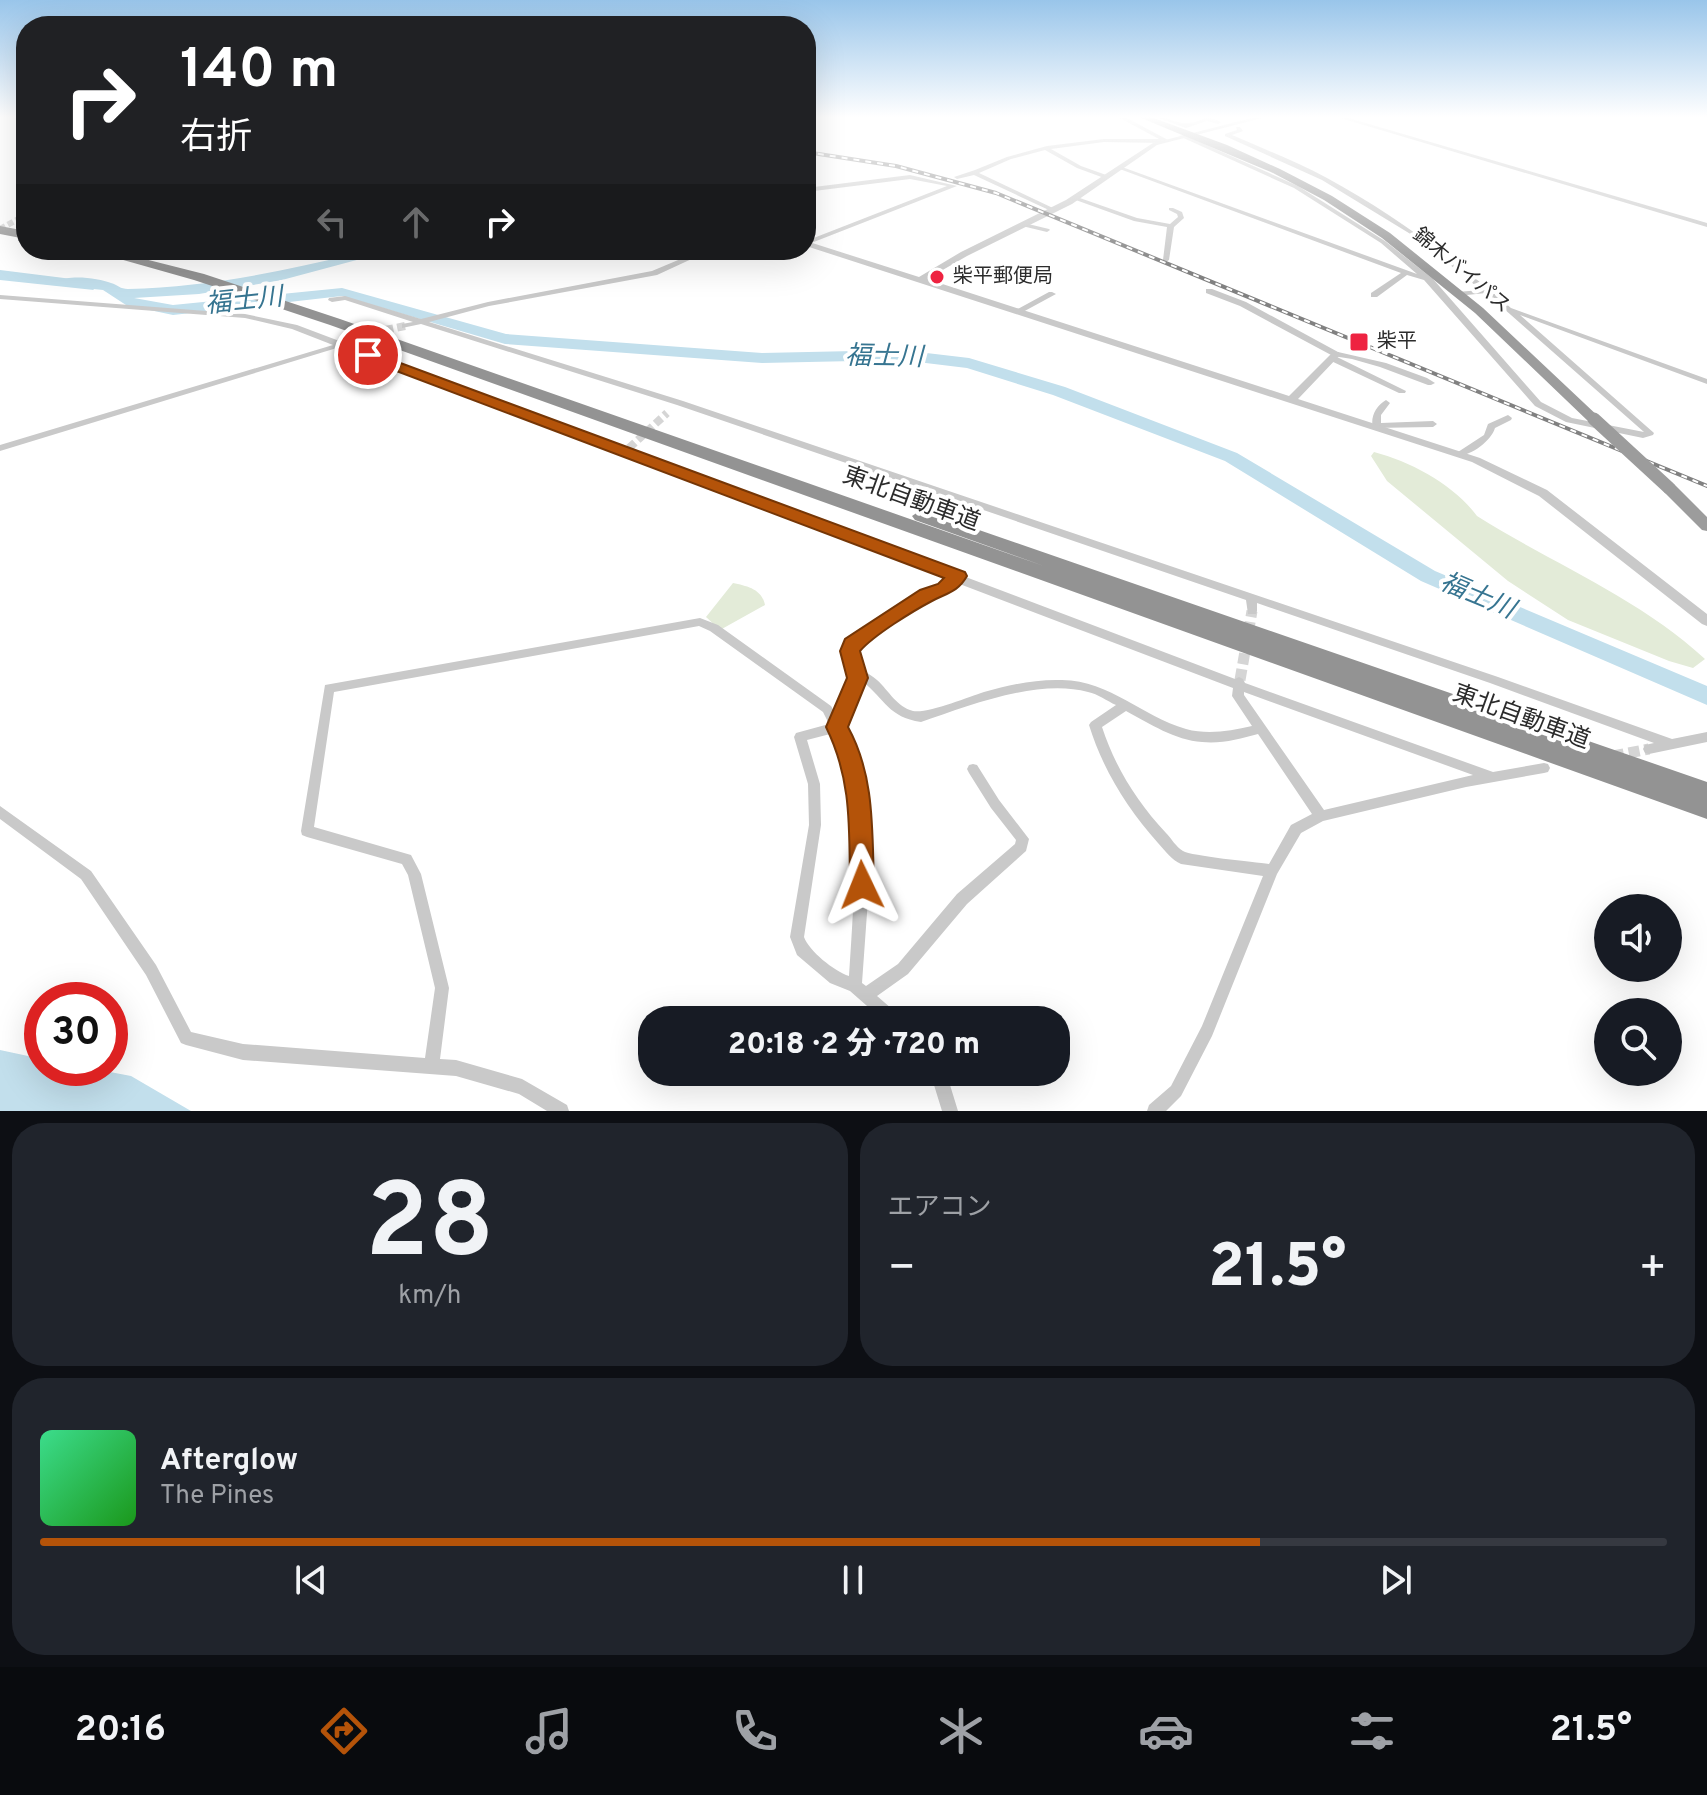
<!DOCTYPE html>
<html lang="ja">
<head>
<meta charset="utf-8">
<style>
	body { margin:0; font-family:Overpass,"Noto Sans JP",sans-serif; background:#20242c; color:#f1f3f6; height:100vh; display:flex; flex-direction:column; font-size:30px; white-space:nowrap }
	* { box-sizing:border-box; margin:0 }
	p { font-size:26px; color:#9ea1a6 }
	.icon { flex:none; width:44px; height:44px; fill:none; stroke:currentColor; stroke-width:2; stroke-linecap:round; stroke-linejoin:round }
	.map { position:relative; height:1111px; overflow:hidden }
	.sheet { display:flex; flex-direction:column; gap:12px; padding:12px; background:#0d0f14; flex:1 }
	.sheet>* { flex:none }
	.top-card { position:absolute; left:16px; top:16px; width:800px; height:244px; border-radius:32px; box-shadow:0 8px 32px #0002; background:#202124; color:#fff; overflow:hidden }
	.fabs { position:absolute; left:1594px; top:894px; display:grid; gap:16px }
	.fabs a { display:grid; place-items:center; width:88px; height:88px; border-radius:50%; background:#171b24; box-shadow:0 8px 32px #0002; font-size:40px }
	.speed { position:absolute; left:24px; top:982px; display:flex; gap:16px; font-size:40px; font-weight:700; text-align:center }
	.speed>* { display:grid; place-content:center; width:104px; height:104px; border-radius:50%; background:#171b24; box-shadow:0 8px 32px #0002; line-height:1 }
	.speed .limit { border:12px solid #d22; background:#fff; color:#111 }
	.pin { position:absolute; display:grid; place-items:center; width:68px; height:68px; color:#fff; margin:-34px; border:4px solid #fff; border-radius:50%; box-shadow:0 2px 8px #0007 }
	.me { position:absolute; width:88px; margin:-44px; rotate:358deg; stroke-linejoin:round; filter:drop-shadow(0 0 6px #0008) }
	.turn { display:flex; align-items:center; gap:28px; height:168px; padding:0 32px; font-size:36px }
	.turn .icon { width:104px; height:104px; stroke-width:2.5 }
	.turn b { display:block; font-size:56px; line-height:68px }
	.lanes { display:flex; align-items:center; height:76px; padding:0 32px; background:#0003; justify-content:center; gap:40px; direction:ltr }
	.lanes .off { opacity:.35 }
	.big { font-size:60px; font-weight:800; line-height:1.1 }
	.sheet .widget { flex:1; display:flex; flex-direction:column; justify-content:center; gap:12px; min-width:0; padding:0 28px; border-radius:32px; background:#20242c }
	.sheet .dial { align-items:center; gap:0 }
	.dial b { font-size:104px; line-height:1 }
	.song { display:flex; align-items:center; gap:24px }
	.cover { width:96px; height:96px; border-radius:12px; background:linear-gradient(135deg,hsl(150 70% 55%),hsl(120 70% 35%)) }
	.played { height:8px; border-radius:4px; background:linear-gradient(90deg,#b45309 75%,#363941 75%) }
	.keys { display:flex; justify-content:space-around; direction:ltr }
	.heat { display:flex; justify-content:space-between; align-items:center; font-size:44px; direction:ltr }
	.sheet .tiles { flex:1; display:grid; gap:12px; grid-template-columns:1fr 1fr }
	.widget:last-child { grid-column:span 2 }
	.trip { position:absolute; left:638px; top:1006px; width:432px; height:80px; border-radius:32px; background:#171b24; box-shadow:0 8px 32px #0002; font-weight:800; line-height:80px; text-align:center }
	.tabs { display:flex; height:128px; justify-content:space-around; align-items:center; background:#090b0e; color:#9ea1a6 }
	.tabs .icon { width:56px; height:56px }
	.tabs .active { color:#b45309 }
	.tabs b { font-size:36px; color:#f1f3f6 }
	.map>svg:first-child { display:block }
	.green { fill:#e3ebd8 }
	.water { fill:#c2dfec }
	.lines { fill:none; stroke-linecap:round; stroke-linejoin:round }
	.river { fill:#c2dfec; fill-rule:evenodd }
	.minor-tunnel-far2 { stroke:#d5d5d5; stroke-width:6; stroke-dasharray:6 3; stroke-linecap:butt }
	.minor-tunnel-far1 { stroke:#d5d5d5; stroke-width:8; stroke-dasharray:8 4; stroke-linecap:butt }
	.minor-tunnel { stroke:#d5d5d5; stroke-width:11; stroke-dasharray:11 5; stroke-linecap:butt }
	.minor { fill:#c9c9c9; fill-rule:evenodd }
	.tertiary { fill:#c9c9c9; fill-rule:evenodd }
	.trunk { fill:#9c9c9c; fill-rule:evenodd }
	.motorway { fill:#939393; fill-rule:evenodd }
	.rail-casing { stroke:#818181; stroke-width:4 }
	.rail { stroke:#fff; stroke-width:2; stroke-dasharray:6; stroke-linecap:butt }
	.trunk-bridge { stroke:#9c9c9c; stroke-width:13 }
	.route { fill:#b45309; stroke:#753606; stroke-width:2 }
	.poi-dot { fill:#ee2341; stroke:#fff; stroke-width:3 }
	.labels { text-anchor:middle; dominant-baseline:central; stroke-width:8; stroke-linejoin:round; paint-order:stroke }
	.far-street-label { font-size:20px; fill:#2c2c2c; stroke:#fff }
	.far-poi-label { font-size:20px; fill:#2c2c2c; stroke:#fff; text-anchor:start }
	.street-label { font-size:24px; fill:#2c2c2c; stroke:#fff }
	.water-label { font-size:26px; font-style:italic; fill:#377591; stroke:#fff }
</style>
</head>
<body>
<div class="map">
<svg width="1707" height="1111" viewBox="0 0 1707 1111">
	<rect width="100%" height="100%" fill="#fff"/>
	<path class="green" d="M1374 452C1412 462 1454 485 1477 516 1553 564 1638 597 1705 659L1693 668 1669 661 1568 620 1508 581 1387 481 1371 456Z
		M733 583C747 586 762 589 765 605L720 630 706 617Z"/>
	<path class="water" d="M0 270 88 281 94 290 0 280Z
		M0 1050 42 1059V1068H89L131 1076 191 1111H0Z"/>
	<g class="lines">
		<path class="river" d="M370 250H394L282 280 199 294 134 298 173 305 342 288 506 334 762 353 901 350 969 358 1065 387 1237 453 1435 571 1707 686V705L1421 581 1225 461 1053 395 967 368 901 360 762 363 505 344 342 296 173 315 126 305 103 290 65 286 58 282C67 274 99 278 111 283 118 285 120 289 128 289 211 287 290 270 370 250Z"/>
		<path class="minor-tunnel-far2" d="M0 229 20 218"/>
		<path class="minor-tunnel-far1" d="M340 345 370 333 405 326
			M629 448 667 413"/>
		<path class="minor-tunnel" d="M1240 680 1252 611
			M1613 756 1649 749"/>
		<path class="minor" d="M1118 117H1125L1168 140 1162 143 1104 142 1051 149 1081 166 1109 176 1110 177 1107 179 1077 168 1045 150 1011 159 979 173 1055 209V211H1051L974 175 957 179 954 177 975 170 1007 157 1047 146 1104 139H1159Z
			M1156 117C1167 116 1178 125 1189 123 1205 121 1203 114 1221 122L1218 124 1207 121 1186 128Z
			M1337 117H1345L1707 223V227Z
			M1236 127H1240L1243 131 1232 135C1264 149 1297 162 1327 178 1393 214 1454 259 1511 308L1707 379V384L1520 315 1654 433 1653 435 1643 438 1566 422 1535 406 1424 280 1407 275 1377 297H1371V293L1401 273 1117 168 1122 167 1417 274 1381 243 1294 188 1179 136 1184 135 1298 186 1385 241 1433 279 1541 402 1572 418 1644 432 1486 293 1457 296V292L1481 290 1417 238 1322 180 1225 136V134L1237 130Z
			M910 175 957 186 806 245V241L947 186 910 179 806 192V188Z
			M1073 197H1077L1137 218 1170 224 1178 217 1177 214 1169 210V208H1173L1182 212 1184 218 1174 227 1169 260 1166 262 1163 260 1167 227 1134 221 1073 199Z
			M26 213V218L20 220 17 218Z
			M1024 223 1049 229 1050 230 1047 232 1022 226 1021 225Z
			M702 250H711L657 275 489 306 429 322 683 401 1498 677 1672 739 1707 732V742L1649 754 1645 753 1643 749 1645 745 1654 743 1490 683 1257 603V611L1256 614H1248L1246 600 677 405 421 324 402 328V324L413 322 345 300 332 302 328 300 329 298 345 296 421 319 488 302 652 271Z
			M1206 289H1212L1246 302 1338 352 1386 363 1427 378 1435 383 1431 385H1428L1380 367 1352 359 1333 356 1240 306 1206 293Z
			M1049 292H1052L1056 294 1021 313H1018L1014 311Z
			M0 295 245 314 297 325 954 573H962L963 576 1235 679 1239 677 1243 679 1245 683 1493 772 1544 763 1548 764 1550 768 1548 772 1544 773 1466 787 1323 821 1301 833 1277 874 1212 1036 1181 1096 1166 1111H1147L1149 1105 1171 1086 1202 1026 1263 876 1181 864C1172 860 1165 851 1158 843 1127 808 1103 770 1089 725L1091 722 1116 705C1107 701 1098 694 1088 692 1038 678 968 706 921 722 888 717 886 700 862 681L859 696 843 727 855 749 866 794 869 885 862 983 866 986 898 964 957 894 1015 844 1016 840 991 808 969 773 967 769 969 765 973 764 977 765 999 800 1029 839 1026 851 967 904 908 974 877 996 899 1015 901 1020H883L850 991 830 983 797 955 790 937 809 825 808 784 794 737 796 733 829 724 823 712 710 631 699 626 334 692 314 827 411 855 421 874 449 988 440 1059 456 1060 522 1079 567 1105 569 1111H547L519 1094 456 1076 243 1060 186 1045 181 1043 146 975 81 879 0 819V806L91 871 156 965 191 1032 243 1044 425 1058 435 988 408 875 402 864 307 837 302 835 301 831 325 685 700 618 718 625 831 706 837 716C843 705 851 692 851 679 851 665 843 655 848 641L922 592 940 586 948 579 340 347 0 451V445L333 345 292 329 245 318 0 299ZM957 583 1233 688 1232 696 1252 726C1230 731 1208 735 1186 729 1141 716 1111 681 1062 680 1035 679 1009 685 984 692 968 697 927 714 913 711 897 707 889 691 877 680 873 676 866 673 862 669 857 664 856 653 857 646L930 598 948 592ZM1244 692 1473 775 1324 810 1244 695ZM1126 711C1150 724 1175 740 1202 742 1221 744 1240 739 1258 734L1312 814 1291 825 1269 864C1254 862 1191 856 1183 851 1176 847 1171 838 1166 833 1137 802 1115 767 1102 727ZM834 733C853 768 854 802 855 840 855 886 852 931 849 976 834 971 809 951 804 937L821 825 820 784 807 740Z
			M1329 356H1335L1406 391 1405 393H1399L1329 360Z
			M1386 400 1390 403 1381 415V423L1433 421 1437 424 1433 427 1373 428C1370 417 1376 406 1386 400Z
			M1508 415 1512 418 1511 420 1495 428C1491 441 1472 455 1458 456L1457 454 1458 452 1484 435 1488 424Z
			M930 1072H946L958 1111H942Z"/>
		<path class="tertiary" d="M10 117H18L26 120V125Z
			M1256 117H1266L1157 145 1072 204 967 256 927 279 1289 396 1333 352H1339V356L1298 399 1480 458 1547 490 1707 614V626L1702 624 1539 496 1472 462 806 246V241L919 277 961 252 1066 200 1153 143Z"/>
		<path class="trunk" d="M1139 117H1151L1227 145 1280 169 1332 196 1390 233 1483 308 1601 419 1594 423 1589 422 1475 313 1382 238 1324 200 1273 173Z
			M1669 483 1674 484 1707 517V531L1702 530 1664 492 1662 488Z"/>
		<path class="motorway" d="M0 226 26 231V239L0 234Z
			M88 250H109L204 274 340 319 1044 566 915 520 912 516 921 510 927 512 1707 782V819L330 325 194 280Z"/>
		<defs>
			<path id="rail" d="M806 152 896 166 996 193 1707 486"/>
		</defs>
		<use href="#rail" class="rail-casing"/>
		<use href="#rail" class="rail"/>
		<path class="trunk-bridge" d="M1594 419 1669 488"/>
	</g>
	<linearGradient id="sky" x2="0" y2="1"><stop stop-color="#99c5ea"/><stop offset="0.43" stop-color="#fff"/><stop offset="1" stop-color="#fff" stop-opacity="0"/></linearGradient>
	<rect width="1707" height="272" fill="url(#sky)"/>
	<path class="route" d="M368 351 965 572 967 576C958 592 947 593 932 601 913 611 874 635 860 651L868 678 848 727C875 776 872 830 874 885L871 893 862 896 854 893 850 885C849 827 852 780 826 727L847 678 840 651 845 639 920 590 938 584 944 578 362 358V352Z"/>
	<g class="poi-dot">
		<circle cx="937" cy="277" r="8"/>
		<rect x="1349" y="332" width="20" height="20" rx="4"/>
	</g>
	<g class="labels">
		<g class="far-street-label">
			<text transform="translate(1461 271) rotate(40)">錦木バイパス</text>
		</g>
		<g class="far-poi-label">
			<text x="953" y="277">柴平郵便局</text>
			<text x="1377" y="342">柴平</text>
		</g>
		<g class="street-label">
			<text transform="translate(911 500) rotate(20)">東北自動車道</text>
			<text transform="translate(1521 718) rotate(20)">東北自動車道</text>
		</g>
		<g class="water-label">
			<text transform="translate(244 302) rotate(-6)">福士川</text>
			<text transform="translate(884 358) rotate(1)">福士川</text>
			<text transform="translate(1477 597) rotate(23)">福士川</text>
		</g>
	</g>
</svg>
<div class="fabs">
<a><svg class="icon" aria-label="sound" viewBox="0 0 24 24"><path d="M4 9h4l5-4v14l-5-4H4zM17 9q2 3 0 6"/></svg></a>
<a><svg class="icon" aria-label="search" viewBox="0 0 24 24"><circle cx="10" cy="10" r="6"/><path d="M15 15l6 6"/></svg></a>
</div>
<div class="speed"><div class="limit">30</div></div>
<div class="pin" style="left:368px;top:355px;background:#d93025"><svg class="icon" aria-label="arrive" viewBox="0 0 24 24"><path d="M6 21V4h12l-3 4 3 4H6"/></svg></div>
<svg class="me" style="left:862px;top:885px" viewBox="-20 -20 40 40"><path d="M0-17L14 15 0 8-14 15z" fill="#b45309" stroke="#fff" stroke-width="4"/></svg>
<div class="trip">20:18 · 2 分 · 720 m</div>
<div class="top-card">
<div class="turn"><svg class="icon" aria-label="right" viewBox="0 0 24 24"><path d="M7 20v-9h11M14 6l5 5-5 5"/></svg><div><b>140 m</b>右折</div></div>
<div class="lanes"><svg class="icon off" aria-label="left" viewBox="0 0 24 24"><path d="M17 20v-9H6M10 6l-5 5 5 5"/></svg><svg class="icon off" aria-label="ahead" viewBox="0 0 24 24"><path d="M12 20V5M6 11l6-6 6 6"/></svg><svg class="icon" aria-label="right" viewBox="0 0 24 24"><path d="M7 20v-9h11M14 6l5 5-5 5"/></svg></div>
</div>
</div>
<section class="sheet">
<div class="tiles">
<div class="widget dial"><b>28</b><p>km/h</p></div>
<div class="widget"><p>エアコン</p>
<div class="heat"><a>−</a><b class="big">21.5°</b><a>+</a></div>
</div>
<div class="widget">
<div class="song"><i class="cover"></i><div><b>Afterglow</b><p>The Pines</p></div></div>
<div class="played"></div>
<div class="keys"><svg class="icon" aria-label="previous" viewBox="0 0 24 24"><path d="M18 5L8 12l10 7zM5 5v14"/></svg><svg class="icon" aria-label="pause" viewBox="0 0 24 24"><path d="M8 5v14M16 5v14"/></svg><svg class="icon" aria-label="next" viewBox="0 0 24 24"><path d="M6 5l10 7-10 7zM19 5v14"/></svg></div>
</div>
</div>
</section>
<nav class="tabs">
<b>20:16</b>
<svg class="icon active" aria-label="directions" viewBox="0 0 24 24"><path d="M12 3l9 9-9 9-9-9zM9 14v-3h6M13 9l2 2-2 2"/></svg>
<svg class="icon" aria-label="music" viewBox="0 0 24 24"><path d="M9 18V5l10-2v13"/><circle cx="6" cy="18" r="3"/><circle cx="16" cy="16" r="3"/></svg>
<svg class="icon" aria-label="phone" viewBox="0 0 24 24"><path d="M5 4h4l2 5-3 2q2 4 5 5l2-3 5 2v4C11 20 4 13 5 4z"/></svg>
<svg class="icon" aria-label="climate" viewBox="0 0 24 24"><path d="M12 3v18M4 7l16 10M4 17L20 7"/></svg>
<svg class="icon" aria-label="car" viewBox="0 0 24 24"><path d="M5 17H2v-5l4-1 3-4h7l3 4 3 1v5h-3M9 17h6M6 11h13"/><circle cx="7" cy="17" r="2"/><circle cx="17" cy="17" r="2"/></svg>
<svg class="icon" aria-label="filters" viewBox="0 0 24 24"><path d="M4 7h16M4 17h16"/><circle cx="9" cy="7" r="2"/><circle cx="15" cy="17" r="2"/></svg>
<b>21.5°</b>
</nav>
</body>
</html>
